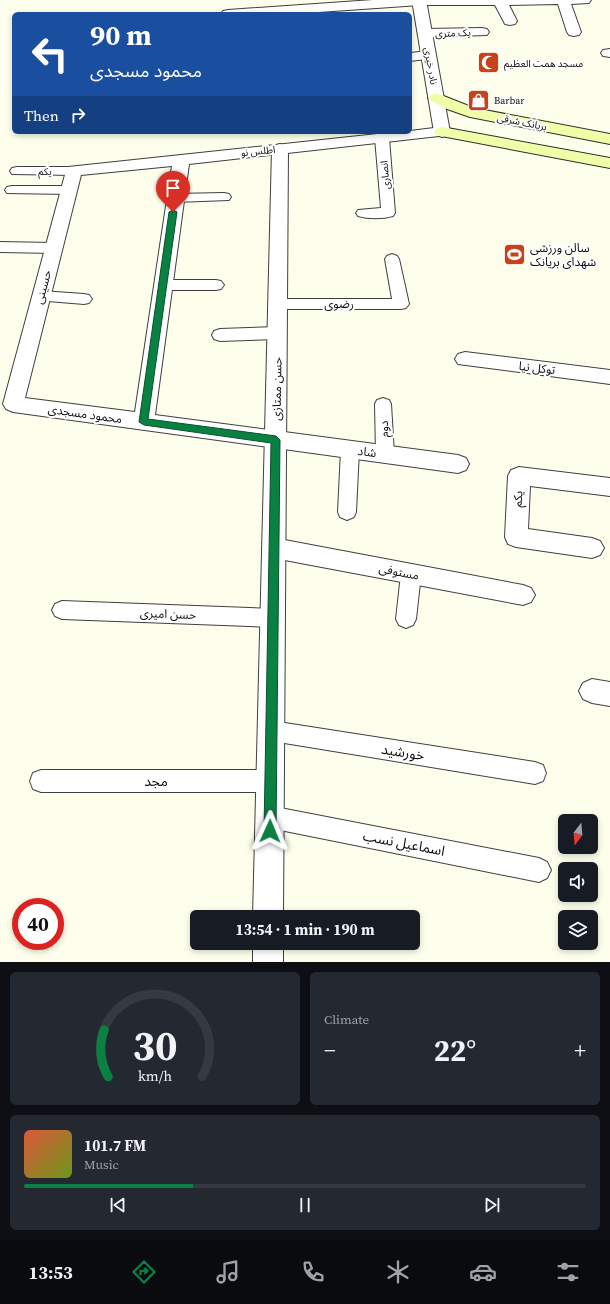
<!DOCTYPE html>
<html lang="en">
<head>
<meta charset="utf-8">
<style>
	body { margin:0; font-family:"Source Serif 4","Noto Sans Arabic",serif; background:#242831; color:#f1f3f6; height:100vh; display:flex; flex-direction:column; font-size:15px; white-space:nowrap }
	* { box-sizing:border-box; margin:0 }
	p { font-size:13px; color:#9ea1a6 }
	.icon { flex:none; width:22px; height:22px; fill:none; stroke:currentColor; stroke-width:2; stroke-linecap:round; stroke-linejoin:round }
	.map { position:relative; height:962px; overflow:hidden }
	.sheet { display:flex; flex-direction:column; gap:10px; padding:10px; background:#0d0f14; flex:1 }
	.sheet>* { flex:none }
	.top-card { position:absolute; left:12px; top:12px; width:400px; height:122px; border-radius:6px; box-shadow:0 2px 6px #0003; background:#1a4fa0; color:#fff; overflow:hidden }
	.needle { width:26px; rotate:196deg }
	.buttons { position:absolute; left:558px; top:814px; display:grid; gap:8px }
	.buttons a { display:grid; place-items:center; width:40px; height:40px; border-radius:6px; background:#171b24; box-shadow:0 2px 6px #0003; font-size:20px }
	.speed { position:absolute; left:12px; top:898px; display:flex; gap:8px; font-size:20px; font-weight:700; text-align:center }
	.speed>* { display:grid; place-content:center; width:52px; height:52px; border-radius:50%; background:#171b24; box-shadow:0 2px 6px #0003; line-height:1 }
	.speed .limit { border:6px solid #d22; background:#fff; color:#111 }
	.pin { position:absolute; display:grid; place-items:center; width:34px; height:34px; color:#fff; margin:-41px -17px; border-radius:50% 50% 50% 0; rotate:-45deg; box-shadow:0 0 4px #0007 }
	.pin .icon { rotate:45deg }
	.me { position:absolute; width:44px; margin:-22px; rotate:1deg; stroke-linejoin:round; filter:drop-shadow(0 0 3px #0008) }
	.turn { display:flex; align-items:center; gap:14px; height:84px; padding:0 12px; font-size:18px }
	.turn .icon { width:52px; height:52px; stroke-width:2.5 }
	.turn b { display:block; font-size:28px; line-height:34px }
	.then { display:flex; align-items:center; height:38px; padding:0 12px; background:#0003; gap:8px; font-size:15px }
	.big { font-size:30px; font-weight:700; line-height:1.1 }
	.sheet .widget { flex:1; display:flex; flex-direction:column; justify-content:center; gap:6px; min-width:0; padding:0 14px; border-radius:6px; background:#242831 }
	.sheet .dial { align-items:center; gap:0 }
	.dial svg { height:104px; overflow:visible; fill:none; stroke:#363941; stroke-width:7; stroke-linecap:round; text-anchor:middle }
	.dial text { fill:#f1f3f6; stroke:none }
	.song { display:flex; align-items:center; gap:12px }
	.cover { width:48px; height:48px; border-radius:6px; background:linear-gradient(135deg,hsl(10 70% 55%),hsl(80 70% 35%)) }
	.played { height:4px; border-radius:2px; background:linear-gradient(90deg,#0b8043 30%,#363941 30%) }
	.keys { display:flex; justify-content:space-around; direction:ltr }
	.heat { display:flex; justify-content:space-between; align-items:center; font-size:22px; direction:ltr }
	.sheet .tiles { flex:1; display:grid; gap:10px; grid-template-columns:1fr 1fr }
	.widget:last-child { grid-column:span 2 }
	.trip { position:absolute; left:190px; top:910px; width:230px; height:40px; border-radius:6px; background:#171b24; box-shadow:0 2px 6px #0003; font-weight:700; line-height:40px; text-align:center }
	.menu { display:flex; height:64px; justify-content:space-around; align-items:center; background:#090b0e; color:#9ea1a6 }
	.menu .icon { width:28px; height:28px }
	.menu .on { color:#0b8043 }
	.menu b { font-size:18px; color:#f1f3f6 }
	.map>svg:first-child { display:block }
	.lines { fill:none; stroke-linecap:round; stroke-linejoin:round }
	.service-casing { stroke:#3f3f3f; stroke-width:2 }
	.minor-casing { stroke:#3f3f3f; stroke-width:2 }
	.tertiary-casing { stroke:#3f3f3f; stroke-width:2 }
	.secondary-casing { stroke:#2e2e2e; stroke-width:2 }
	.service { fill:#fff; fill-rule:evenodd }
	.minor { fill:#fff; fill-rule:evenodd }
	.tertiary { fill:#fff; fill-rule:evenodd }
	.secondary { fill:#f0ffa7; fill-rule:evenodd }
	.route { fill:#0b8043; stroke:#07532c }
	.labels { text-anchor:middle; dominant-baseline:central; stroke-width:4; stroke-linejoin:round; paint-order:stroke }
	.far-street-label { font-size:10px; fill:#0c0c0c; stroke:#fff }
	.far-poi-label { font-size:10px; fill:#0c0c0c; stroke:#fff; text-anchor:start }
	.poi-label { font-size:12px; fill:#0c0c0c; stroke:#fff; text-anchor:start }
	.street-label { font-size:12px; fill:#0c0c0c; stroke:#fff }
	.near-street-label { font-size:14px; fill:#0c0c0c; stroke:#fff }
</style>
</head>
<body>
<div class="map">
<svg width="610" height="962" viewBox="0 0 610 962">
	<rect width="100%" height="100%" fill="#fdffec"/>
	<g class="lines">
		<defs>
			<path id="service" d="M382 134 387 135 389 138 395 213 393 216C383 219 368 219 358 216L356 213 358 210 381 208 375 138 377 135Z
				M17 167H74L79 168 81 171 79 174 74 175 12 174 10 171 12 168Z
				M12 186H69L74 187 76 190 74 193 69 194 7 193 5 190 7 187Z
				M224 193 229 194 231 197 229 200 175 202 170 201 168 198 170 195 175 194Z
				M0 242 54 243 59 245 61 248 59 251 54 253 0 252Z
				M392 254 397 256 399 259 409 304 406 308 401 309H278L273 308 270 304 273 300 278 299H392L385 259 387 256Z
				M163 280H216L221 281 224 285 221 289 216 290H163L158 289 155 285 158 281Z
				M41 291 84 294 89 295 92 299 89 303 84 304 36 300 33 296 36 292Z
				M278 327 284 329 286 333 284 337 278 339 220 341 214 339 212 335 214 331 220 329Z
				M383 398 389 400 391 404 394 454 391 459 385 461 379 459 376 454 375 404 377 400Z
				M350 443 356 445 359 450 356 512 354 517 347 520 340 517 338 512 341 450 344 445Z
				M411 566 418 568 421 574 416 619 413 625 406 628 399 625 396 619 401 574 404 568Z
				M62 601 273 609 280 612 283 618 280 624 273 627 62 619 55 616 52 610 55 604Z
				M272 721 535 762 543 765 546 773 543 781 535 784 272 741 264 738 261 731 264 724Z
				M41 770H270L278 773 281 781 278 789 270 792H41L33 789 30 781 33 773Z
				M270 806 539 858 547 862 551 870 547 878 539 882 270 828 262 825 259 817 262 809Z"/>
			<path id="minor" d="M373 0H591L589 3 571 4 581 32 579 35 574 36 569 35 567 32 558 4 509 5 517 21 515 24 510 25 505 24 495 5H420L290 14H221L223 11 228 10Z
				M482 28 487 29 489 32 487 35 425 37 420 36 418 33 420 30 425 29Z
				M610 49V57L603 56 601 53 603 50Z
				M429 51 434 52 436 55 434 58 410 61V53Z
				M442 127 448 129 450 132 448 135 189 164 155 415 458 455 466 458 469 464 466 470 458 473 13 412 6 409 3 404 66 171 68 167 396 132H410V131ZM172 166 135 412 25 398 81 175Z
				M465 352 610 370V384L458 364 455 359 458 354Z
				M519 467 610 478V496L530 486 528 529 592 538 600 541 604 548 600 555 592 558 516 547 508 544 505 537 508 476 511 470Z
				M274 538 523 585 531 588 535 595 531 602 523 605 274 558 266 555 262 548 266 541Z
				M592 679 610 682V706L592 703 583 699 579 691 583 683Z"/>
			<path id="tertiary" d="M412 0H426L450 132 448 135 442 137 436 135 434 132Z
				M280 144 286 146 288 149 283 917H253L272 149 274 146Z
				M253 943H283V962H253Z"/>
			<path id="secondary" d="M436 93 474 108 610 134V144L470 117 447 109 431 101 428 98 431 95Z
				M442 127 610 158V168L436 135 434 132 436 129Z"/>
		</defs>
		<use href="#service" class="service-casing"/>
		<use href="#minor" class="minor-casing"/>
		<use href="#tertiary" class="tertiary-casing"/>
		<use href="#secondary" class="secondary-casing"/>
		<use href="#service" class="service"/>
		<use href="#minor" class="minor"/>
		<use href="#tertiary" class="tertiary"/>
		<use href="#secondary" class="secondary"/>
	</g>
	<path class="route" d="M173 210 177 212 148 419 276 436 280 440 276 831 274 835 270 837 266 835 264 831 271 443 144 425 139 422 169 212Z"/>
	<defs>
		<symbol id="mosque-square" viewBox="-11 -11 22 22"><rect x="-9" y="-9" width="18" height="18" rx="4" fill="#c7411a" stroke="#fff"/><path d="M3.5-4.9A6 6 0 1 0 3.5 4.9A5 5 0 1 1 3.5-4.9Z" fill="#fff"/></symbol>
		<symbol id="shop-square" viewBox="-11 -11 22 22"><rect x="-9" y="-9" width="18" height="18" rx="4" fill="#c7411a" stroke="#fff"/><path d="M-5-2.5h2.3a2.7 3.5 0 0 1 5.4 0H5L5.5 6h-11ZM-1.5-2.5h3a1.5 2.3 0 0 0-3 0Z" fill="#fff"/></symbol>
		<symbol id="stadium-square" viewBox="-11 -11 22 22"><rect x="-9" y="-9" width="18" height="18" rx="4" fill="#c7411a" stroke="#fff"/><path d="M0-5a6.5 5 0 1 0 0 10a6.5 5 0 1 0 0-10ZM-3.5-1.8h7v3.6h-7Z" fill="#fff"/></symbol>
	</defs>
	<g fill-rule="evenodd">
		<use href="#mosque-square" x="476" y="50" width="25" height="25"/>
		<use href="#shop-square" x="466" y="88" width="25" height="25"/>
		<use href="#stadium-square" x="502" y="242" width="25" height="25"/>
	</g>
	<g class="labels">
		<g class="far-street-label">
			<text transform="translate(453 33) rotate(-2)">یک متری</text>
			<text transform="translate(431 66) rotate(80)">نادر خیری</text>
			<text transform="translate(522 122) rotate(11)">بریانک شرقی</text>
			<text transform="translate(258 151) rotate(-6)">اطلس نو</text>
			<text x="45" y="171">یکم</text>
			<text transform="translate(385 175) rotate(-95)">انصاری</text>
		</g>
		<g class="far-poi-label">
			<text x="504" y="63">مسجد همت العظیم</text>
			<text x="494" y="100">Barbar</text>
		</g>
		<g class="poi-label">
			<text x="530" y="248">سالن ورزشی<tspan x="530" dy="14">شهدای بریانک</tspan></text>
		</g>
		<g class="street-label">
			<text transform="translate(43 287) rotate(-75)">حسینی</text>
			<text x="339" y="304">رضوی</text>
			<text transform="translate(537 368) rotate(7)">توکل نیا</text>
			<text transform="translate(277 389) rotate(-89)">حسن ممتازی</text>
			<text transform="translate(85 414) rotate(8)">محمود مسجدی</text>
			<text transform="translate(384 429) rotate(-92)">دوم</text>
			<text transform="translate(367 452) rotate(7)">شاد</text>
			<text transform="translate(518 499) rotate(-87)">یکم</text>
			<text transform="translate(399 572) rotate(11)">مستوفی</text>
			<text transform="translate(168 614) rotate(2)">حسن امیری</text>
		</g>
		<g class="near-street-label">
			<text transform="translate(403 752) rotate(9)">خورشید</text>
			<text x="156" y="781">مجد</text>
			<text transform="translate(404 843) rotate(11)">اسماعیل نسب</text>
		</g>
	</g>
</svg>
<div class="buttons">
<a><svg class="needle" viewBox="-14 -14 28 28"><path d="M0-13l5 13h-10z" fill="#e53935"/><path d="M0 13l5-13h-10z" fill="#9ea1a6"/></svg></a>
<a><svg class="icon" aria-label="sound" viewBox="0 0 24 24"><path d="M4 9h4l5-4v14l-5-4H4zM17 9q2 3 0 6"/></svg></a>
<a><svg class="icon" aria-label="layers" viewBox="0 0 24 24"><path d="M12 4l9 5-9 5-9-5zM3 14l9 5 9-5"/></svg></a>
</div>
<div class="speed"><div class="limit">40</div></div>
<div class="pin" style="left:173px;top:212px;background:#d93025"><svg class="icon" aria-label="arrive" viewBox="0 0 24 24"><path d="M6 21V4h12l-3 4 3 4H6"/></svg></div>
<svg class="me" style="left:270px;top:831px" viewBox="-20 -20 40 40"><path d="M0-17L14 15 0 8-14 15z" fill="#0b8043" stroke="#fff" stroke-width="4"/></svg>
<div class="trip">13:54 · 1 min · 190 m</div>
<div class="top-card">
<div class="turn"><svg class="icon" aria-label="left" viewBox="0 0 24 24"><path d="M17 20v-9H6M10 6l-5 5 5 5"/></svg><div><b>90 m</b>محمود مسجدی</div></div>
<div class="then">Then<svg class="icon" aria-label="right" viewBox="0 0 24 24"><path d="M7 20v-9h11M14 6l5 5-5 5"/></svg></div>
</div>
</div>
<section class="sheet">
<div class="tiles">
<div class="widget dial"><svg viewBox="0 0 100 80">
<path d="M14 69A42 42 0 1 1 86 69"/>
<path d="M14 69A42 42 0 0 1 11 33" stroke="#0b8043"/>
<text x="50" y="56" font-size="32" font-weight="700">30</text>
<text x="50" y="72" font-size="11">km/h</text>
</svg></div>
<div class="widget"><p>Climate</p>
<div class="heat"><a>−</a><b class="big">22°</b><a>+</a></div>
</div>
<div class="widget">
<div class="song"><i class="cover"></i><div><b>101.7 FM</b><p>Music</p></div></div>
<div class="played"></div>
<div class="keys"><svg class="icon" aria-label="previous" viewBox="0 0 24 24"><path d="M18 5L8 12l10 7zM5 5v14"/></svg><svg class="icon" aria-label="pause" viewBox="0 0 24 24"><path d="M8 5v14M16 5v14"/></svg><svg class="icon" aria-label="next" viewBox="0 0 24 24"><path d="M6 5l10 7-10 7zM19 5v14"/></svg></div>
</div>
</div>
</section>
<nav class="menu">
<b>13:53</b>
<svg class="icon on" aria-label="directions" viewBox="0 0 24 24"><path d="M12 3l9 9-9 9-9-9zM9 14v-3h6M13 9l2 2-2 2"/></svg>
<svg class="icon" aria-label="music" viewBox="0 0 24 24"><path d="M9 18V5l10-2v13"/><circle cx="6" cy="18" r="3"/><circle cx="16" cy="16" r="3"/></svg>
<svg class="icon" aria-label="phone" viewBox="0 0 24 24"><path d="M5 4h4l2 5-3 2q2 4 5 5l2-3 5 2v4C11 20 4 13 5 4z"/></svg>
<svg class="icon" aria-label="climate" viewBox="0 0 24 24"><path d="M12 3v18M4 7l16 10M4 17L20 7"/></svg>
<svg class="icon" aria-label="car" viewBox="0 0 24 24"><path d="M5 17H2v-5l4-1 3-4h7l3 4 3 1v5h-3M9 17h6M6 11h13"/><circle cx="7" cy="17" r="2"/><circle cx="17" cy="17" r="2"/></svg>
<svg class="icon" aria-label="filters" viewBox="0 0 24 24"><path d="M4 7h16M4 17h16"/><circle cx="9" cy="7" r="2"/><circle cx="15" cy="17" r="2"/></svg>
</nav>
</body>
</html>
